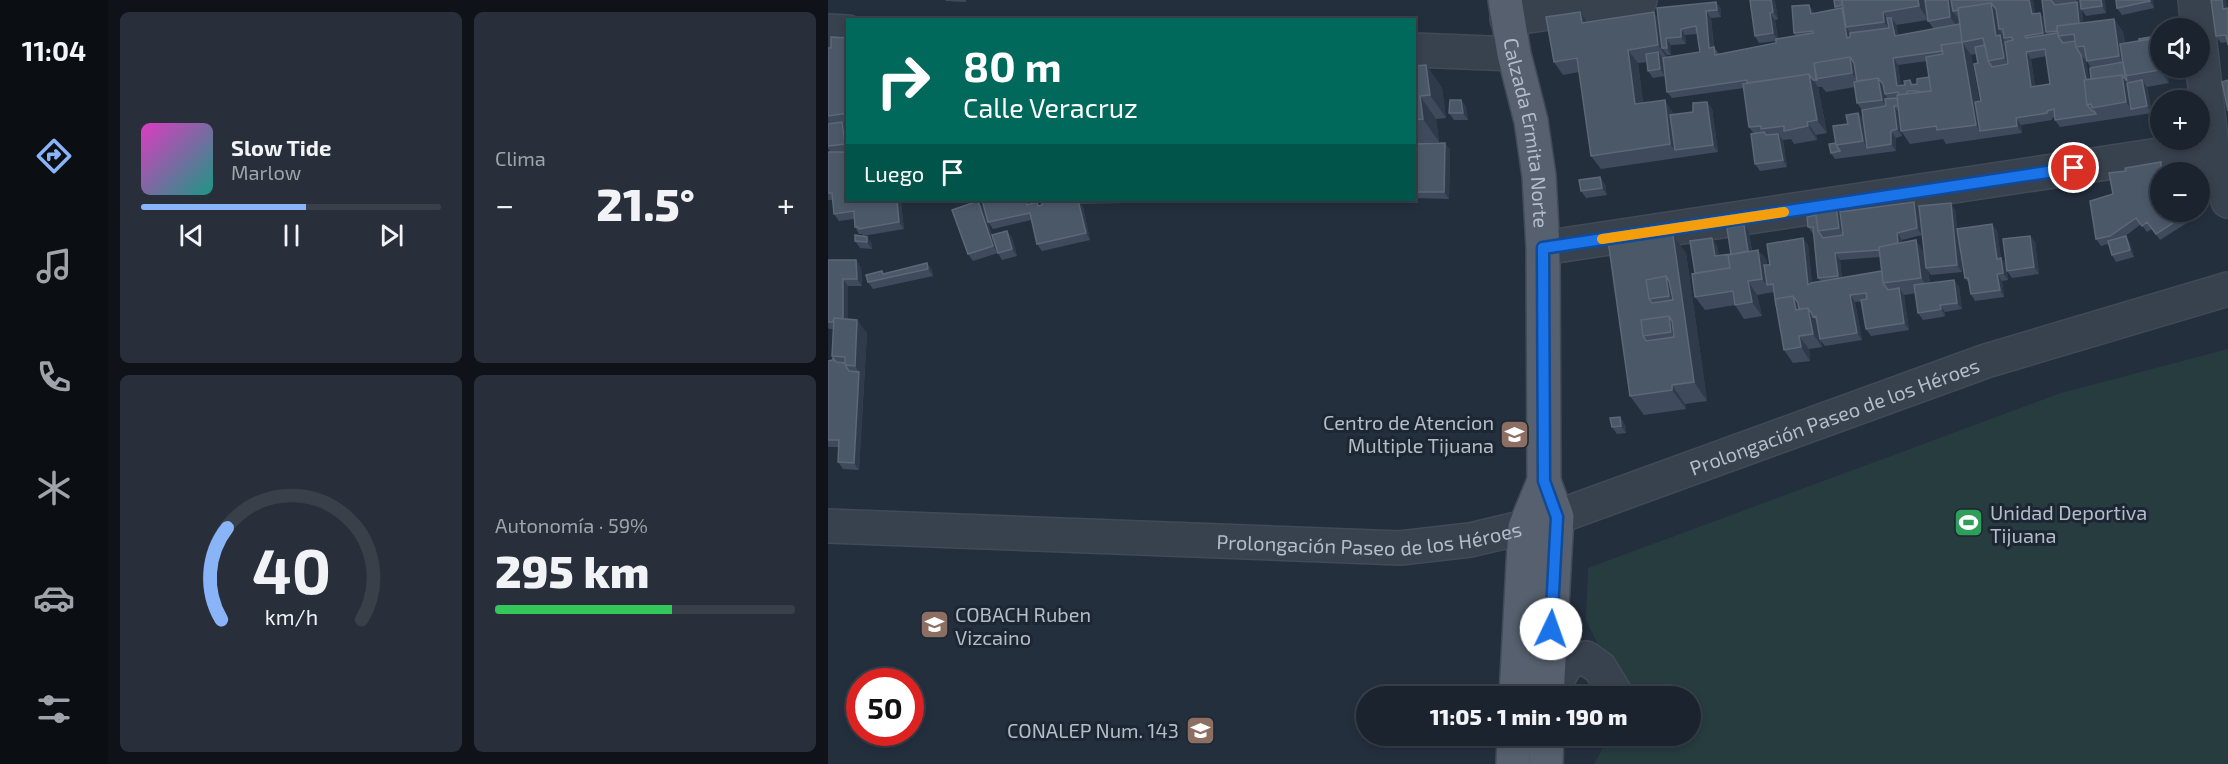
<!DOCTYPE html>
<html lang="es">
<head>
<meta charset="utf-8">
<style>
	body { margin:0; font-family:"Exo 2",sans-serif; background:#282f3a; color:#f1f3f6; height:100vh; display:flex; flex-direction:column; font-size:22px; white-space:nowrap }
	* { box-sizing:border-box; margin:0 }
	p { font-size:20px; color:#a0a4aa }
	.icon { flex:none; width:33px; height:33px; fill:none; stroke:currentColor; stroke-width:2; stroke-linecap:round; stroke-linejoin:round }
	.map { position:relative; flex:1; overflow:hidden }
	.sheet { display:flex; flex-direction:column; gap:12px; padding:12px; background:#0f1319; width:720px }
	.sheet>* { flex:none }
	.top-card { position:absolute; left:18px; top:18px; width:570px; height:183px; border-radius:0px; box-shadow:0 3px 9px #0003,0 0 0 2px #39404a; background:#00695c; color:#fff; overflow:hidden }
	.buttons { position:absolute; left:1322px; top:18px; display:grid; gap:12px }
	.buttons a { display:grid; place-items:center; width:60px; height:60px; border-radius:50%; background:#1b232e; box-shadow:0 3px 9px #0003,0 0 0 2px #39404a; font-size:30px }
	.speed { position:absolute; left:18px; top:668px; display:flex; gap:12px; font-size:30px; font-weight:700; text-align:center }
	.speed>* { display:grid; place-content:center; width:78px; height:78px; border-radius:50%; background:#1b232e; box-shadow:0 3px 9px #0003,0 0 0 2px #39404a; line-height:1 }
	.speed .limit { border:9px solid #d22; background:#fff; color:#111 }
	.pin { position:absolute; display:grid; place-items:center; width:51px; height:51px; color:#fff; margin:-26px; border:3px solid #fff; border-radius:50%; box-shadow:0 2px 6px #0007 }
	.me { position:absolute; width:66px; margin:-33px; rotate:3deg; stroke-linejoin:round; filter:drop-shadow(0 0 4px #0008) }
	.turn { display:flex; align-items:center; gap:21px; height:126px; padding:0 18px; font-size:27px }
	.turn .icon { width:78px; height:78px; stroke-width:2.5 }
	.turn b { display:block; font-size:42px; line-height:51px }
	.then { display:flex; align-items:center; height:57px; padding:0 18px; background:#0003; gap:12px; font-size:22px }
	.big { font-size:45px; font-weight:800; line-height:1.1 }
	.sheet .card { flex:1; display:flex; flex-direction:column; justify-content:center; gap:9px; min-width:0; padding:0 21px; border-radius:9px; background:#282f3a }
	.sheet .dial { align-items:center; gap:0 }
	.dial svg { height:156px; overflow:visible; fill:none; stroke:#39404a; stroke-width:7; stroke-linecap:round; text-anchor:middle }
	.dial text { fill:#f1f3f6; stroke:none }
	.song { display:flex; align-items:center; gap:18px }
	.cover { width:72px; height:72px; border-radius:9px; background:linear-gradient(135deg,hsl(310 70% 55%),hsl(170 70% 35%)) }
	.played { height:6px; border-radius:3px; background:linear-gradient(90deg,#8ab4f8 55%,#39404a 55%) }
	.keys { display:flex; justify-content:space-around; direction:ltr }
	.heat { display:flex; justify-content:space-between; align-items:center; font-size:33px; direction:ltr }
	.charge { height:9px; border-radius:4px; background:linear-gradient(90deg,#34c759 59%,#39404a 0) }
	.sheet .tiles { flex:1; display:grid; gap:12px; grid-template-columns:repeat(2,1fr) }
	.trip { position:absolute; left:528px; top:686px; width:345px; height:60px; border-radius:30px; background:#1b232e; box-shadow:0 3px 9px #0003,0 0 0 2px #39404a; font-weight:800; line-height:60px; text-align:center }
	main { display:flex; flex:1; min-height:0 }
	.dock { display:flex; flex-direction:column; width:108px; justify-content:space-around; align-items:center; background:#0b0e12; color:#a0a4aa }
	.dock .icon { width:42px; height:42px }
	.dock .on { color:#8ab4f8 }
	.dock b { font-size:27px; color:#f1f3f6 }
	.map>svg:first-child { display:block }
	.green { fill:#263c3f }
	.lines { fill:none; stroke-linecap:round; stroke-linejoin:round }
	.minor-casing { stroke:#414a57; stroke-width:36 }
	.major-casing { stroke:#414a57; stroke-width:36 }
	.minor { stroke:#38414e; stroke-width:33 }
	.major { stroke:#56606e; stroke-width:33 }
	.wall { fill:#3f4b5c; fill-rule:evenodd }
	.shaded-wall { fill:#2f3b4b }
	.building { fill:#4b5868; stroke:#5c6777; stroke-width:1.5; fill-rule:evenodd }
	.route-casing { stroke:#114b97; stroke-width:15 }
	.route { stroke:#1a73e8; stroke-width:10 }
	.slow { stroke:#f59e0b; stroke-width:10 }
	.labels { text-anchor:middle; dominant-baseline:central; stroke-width:6; stroke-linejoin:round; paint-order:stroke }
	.street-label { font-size:20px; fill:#b4bcc9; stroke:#1d2633 }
	.poi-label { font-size:20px; fill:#b4bcc9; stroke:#1d2633; text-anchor:end }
</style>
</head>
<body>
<main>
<nav class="dock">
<b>11:04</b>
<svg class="icon on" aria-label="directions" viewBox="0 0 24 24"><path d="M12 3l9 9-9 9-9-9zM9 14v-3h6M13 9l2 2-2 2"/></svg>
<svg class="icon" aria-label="music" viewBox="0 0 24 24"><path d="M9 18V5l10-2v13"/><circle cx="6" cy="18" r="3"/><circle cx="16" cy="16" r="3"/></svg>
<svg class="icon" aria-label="phone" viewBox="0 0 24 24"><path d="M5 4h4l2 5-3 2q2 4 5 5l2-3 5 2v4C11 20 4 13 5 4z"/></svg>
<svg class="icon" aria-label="climate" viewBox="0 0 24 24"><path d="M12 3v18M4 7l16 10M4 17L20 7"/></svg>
<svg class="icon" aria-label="car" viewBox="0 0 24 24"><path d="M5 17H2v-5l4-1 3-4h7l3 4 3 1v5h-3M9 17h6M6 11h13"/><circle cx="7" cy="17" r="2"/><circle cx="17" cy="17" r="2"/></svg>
<svg class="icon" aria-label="filters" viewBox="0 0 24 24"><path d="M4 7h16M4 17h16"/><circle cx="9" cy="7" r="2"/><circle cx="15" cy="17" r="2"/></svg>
</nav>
<section class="sheet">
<div class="tiles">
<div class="card">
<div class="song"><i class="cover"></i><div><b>Slow Tide</b><p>Marlow</p></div></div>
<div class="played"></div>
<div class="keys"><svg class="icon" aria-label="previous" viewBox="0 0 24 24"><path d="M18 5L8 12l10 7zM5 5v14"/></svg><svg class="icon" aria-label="pause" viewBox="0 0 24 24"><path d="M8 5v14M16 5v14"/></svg><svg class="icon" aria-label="next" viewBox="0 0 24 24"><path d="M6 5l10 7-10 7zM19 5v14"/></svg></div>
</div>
<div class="card"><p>Clima</p>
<div class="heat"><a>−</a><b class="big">21.5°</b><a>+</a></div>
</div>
<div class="card dial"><svg viewBox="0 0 100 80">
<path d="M14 69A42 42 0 1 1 86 69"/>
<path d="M14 69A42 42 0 0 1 17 22" stroke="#8ab4f8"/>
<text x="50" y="56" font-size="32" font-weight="700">40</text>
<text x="50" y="72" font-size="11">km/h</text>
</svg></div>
<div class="card"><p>Autonomía · 59%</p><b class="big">295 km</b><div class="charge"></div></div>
</div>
</section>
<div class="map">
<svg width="1400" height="764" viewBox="0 0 1400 764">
	<rect width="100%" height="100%" fill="#242f3e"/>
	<path class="green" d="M1400 349V764H766L782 735H862V696H795L758 620 760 568 1233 393Z"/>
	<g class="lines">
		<defs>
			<g id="minor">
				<path d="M1367 0 1370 28"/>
				<path d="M679 19 812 0"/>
				<path d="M0 31 20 32"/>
				<path d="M1371 35 1384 147 1400 201"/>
				<path d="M586 50 686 54"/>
				<path d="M715 248 1384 147"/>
				<path id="s1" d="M0 526 572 548 642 540 697 527 729 517 1158 361 1400 289"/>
				<path d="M720 696 740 661 758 658 772 668 789 696"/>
			</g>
			<g id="major">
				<path id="s2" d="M677 0 686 54 703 121 711 176 715 248 716 481 729 517 719 696"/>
				<path d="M688 696 697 527 716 481"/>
				<path d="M685 764 686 735"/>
				<path d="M718 764 719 735"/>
			</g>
		</defs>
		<use href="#minor" class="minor-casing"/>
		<use href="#major" class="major-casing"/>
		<use href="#minor" class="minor"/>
		<use href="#major" class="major"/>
	</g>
	<path class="wall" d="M117 0H138V2L118 1Z
		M922 0H946L947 2 950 19 947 20 950 39 968 36 966 33 986 12V14L1009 9 1007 7 1006 0H1097L1100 20 1068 25 1070 35 1106 29 1100 21 1097 0H1205L1207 14 1212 13 1216 19 1214 0H1277L1278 13 1258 16 1254 10 1255 23 1286 19 1295 32 1297 43 1311 41 1323 37 1324 39 1327 38 1332 46V68L1341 83 1319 87 1324 113 1232 127 1227 120V117L1224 118V120L1193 125 1194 133 1118 144 1115 139 1082 144 1073 131 1074 136 1068 138V151L1007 159 1003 153 1007 143 1020 124 1030 113 1035 119 1034 110 1029 103 1027 87 998 92 994 87H990L999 133 988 135 989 140 966 144 963 139 955 140 959 167 932 171 927 164 926 134 921 127 916 88 844 98 839 92 837 76 825 78 820 71 819 62 810 63 815 103 846 114V115L865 112 879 102 884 109 890 152 773 169 763 156 751 72 735 75 726 62 759 23 826 12 830 19 888 2 893 9V17L883 18 886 47 891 54 948 43V41L931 43 927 36ZM869 34 872 52 839 58V55H843V45L858 44 857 35ZM1148 54 1153 101H1151L1143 55ZM1219 56 1222 84 1207 86 1203 59ZM1099 61 1101 77 1089 84H1085L1082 80 1077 85 1073 86 1070 65ZM1258 61H1259L1263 68V79H1261Z
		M1288 0H1325L1326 8 1294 15 1289 8Z
		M1383 0H1398L1399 42 1393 43 1388 36Z
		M20 38V128H19L20 132V151L12 152 20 200H71L73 203 76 229 35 236 34 234H31L27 227 26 219 11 221 6 214 5 200H0V152H3L0 149V48H3Z
		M598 65 614 88 618 118 608 119 611 142 598 143H617L622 150 621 199 586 198V66Z
		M633 100 638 107 640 120H626L621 113Z
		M1333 162 1338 170 1351 168 1354 172H1332V212H1367L1370 216 1332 240 1324 229 1319 232 1313 224 1296 237 1302 243 1306 257 1288 262 1284 255 1280 244 1273 246 1268 239 1285 194 1298 171Z
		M777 184 779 195 758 198 753 191Z
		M214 200H341V202L253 204 255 207 262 240 214 251 209 244 203 220 165 229 160 222 202 204 211 206 214 205Z
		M343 200H363L345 202Z
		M150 201 155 208 164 235 179 231 184 238 189 256 174 260 170 253 145 261 140 254Z
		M1086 202 1091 209 1094 235 1074 240V243L1096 252 1127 210 1129 229 1164 224 1169 231 1173 258 1178 265 1180 280 1174 281 1176 297 1147 301 1143 294 1141 283 1137 278 1130 233 1134 272 1103 275 1100 271 1102 283 1126 280 1131 287 1134 309 1117 312V316L1114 317 1095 320 1090 313 1088 293 1076 295 1081 330 1043 336 1038 329 1034 301 1027 302 1034 340 997 346 993 341 994 347 981 349 982 361 965 363 956 350 946 292 929 295 934 316 916 319 907 305 877 310 867 297V273L889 245 891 256 903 254 921 232 924 251 931 252 938 259 939 265H942L975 238 980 245 984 283 993 281 990 278 986 234H985L980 227 988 215 1008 206 1012 212ZM1052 257 1054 271 1014 278 1012 260Z
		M1202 236 1207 242 1211 274 1184 278 1179 271Z
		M39 237 44 244V249L32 248 27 241Z
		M821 238 858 253 879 401 857 404 858 409 816 415 802 396Z
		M0 260 33 267 34 286H20V319L39 333 31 470 15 469 10 462 11 447H0V361L5 360V358L4 356 5 329H1L0 328Z
		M99 263 104 270 105 276 45 289 40 282 56 274Z
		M797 424 798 433 789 434 784 427Z"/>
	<path class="shaded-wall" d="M943 0H946L947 2 950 19 945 12Z
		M1090 0H1097L1100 20 1091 6Z
		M1120 0H1123L1125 11 1130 18 1132 31 1122 17Z
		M1201 0H1205L1208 21 1204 14Z
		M1248 0H1252L1257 37 1252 30 1249 2Z
		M1273 0H1277L1278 13 1274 6Z
		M1321 0H1325L1326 8 1322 1Z
		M1394 0H1398L1400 16 1395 9Z
		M888 2 893 9V17L889 10Z
		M1163 3 1172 16 1171 29 1175 36 1176 41 1181 49 1185 71 1176 58 1168 36Z
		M981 5 986 12 987 21 983 14Z
		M1014 8 1018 27 1022 33 1023 44 1019 38Z
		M878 11 883 18 886 55 881 48Z
		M752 12 761 25 754 23Z
		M826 12 835 26 834 48 839 55V58L830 45Z
		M1055 12 1064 25 1066 35 1056 22Z
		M942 13 947 20 950 40 945 33Z
		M1212 13 1217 20 1218 32 1219 34 1220 40 1215 33Z
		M1063 18 1068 24 1072 42 1067 36Z
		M1286 19 1295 32 1301 75 1295 62 1291 56Z
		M853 29 857 35 858 44 853 37Z
		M1323 37 1328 44 1327 38 1332 46V68H1339L1341 83 1332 70Z
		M838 38 843 45V55L839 48Z
		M1134 42 1143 55 1156 131H1152L1148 125Z
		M800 50 810 63 817 117 807 104Z
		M830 52 835 59 837 76 832 69Z
		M1198 52 1203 59 1208 94 1203 87Z
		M1253 55 1258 61 1266 107 1263 104Z
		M1022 57 1031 70 1034 86 1024 73Z
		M1065 58 1070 65 1074 93 1069 86Z
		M598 65 614 88 618 118 602 95Z
		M981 74 990 87 999 133 989 120Z
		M1294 75 1303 88V109L1298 102Z
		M1050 78 1060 91 1057 94 1061 101 1063 113 1054 100Z
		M1314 80 1319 87 1324 113 1319 106Z
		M592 96 608 119 611 142 595 119Z
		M633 100 638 107 640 120 635 113Z
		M837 100 846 114 851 150H847L842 144Z
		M879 102 884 109 890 152 885 145Z
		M1066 106 1071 113 1074 136 1069 129Z
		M1030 113 1040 126 1039 148 1035 141Z
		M1188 118 1193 125 1194 133 1189 126Z
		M14 122 19 129 20 147 17 144Z
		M979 122 988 135 989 140 980 126Z
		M1063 131 1068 138V151L1063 144Z
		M950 134 955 140 959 167 955 160Z
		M617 143 622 150 621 199 616 192Z
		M1333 162 1338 169V172L1333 171Z
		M772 177 777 184 779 195 774 188Z
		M69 200H71L73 203 76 229 71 222Z
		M198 200H201L204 212 199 205Z
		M250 200 255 207 262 240 258 233Z
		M150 201 155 208 170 253 165 246Z
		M1086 202 1091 209 1094 235 1089 228Z
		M1123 203 1127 210 1134 272 1129 265Z
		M1008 206 1017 219 1020 242 1011 228Z
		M1164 224 1169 231 1173 258 1178 265 1180 280 1175 273 1169 259Z
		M916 225 921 232 925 258 921 254Z
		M179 231 184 238 189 256 184 249Z
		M1069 233 1074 240 1076 258 1071 251Z
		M845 235 858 253 879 401 866 382 857 318 841 296 838 276Z
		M1202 236 1207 242 1211 274 1206 267Z
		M1298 236 1302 243 1306 257 1302 250Z
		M39 237 44 244V249L39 242Z
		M884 238 889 245 892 263 887 256Z
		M975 238 980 245 985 292 980 285Z
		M1088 240 1097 254 1098 268 1100 271 1103 291 1093 278Z
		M930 250 934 256 933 252 938 259 943 285H939L934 279Z
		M1007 253 1012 260 1014 283 1010 276Z
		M28 260 33 267 34 286 29 279Z
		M99 263 104 270 105 276 100 269Z
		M1169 274 1174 281 1176 297 1172 290Z
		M15 279 20 286V329L15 322Z
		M1126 280 1131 287 1134 309 1129 303Z
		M920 281 929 295 934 316 924 302Z
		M1071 288 1076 295 1081 330 1076 323Z
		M1022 295 1027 302 1034 340 1029 333Z
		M965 296 975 310H968Z
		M1112 305 1117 312V316L1113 309Z
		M980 308 990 324 992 339 994 347 985 334Z
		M841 316 857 340 860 355 843 332Z
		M29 320 39 333 31 470 26 463 31 372 27 366Z
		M971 336 981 349 982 361 973 347Z
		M844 385 857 404 858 409 844 390Z
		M792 417 797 424 798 433 793 426Z"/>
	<path class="building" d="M922 0H943L945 12 942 13 945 33 927 36Z
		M1006 0H1014V5L1007 7Z
		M1014 0H1090L1091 6 1055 12 1056 22 1018 27Z
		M1097 0H1120L1122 17 1100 21Z
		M1123 0H1201L1204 14 1212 13 1215 33 1197 36 1198 38 1230 33V36L1235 43 1247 41 1248 47 1253 55 1258 80H1256L1259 105 1264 111H1266L1268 114 1227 120 1226 109 1219 111V113L1188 118 1189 126 1152 131 1147 102 1153 101 1146 64 1150 63 1147 47 1157 45 1160 61 1164 67 1180 64 1177 42 1185 40 1184 37 1176 38 1175 29H1171L1168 9 1163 3 1130 8V10L1125 11ZM1217 49 1222 84 1203 87 1198 52Z
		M1214 0H1223L1227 5 1249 2 1251 23 1229 26V31L1218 32Z
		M1252 0H1273L1274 6 1253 9Z
		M1288 0H1321L1322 1 1289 8Z
		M1383 0H1394L1395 9 1400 8V45L1398 35 1388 36Z
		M888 2 889 10 878 11 881 48 886 47 887 55 948 43V39L985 33V31L966 33 964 6 981 5 983 14 1014 8 1019 38 1022 37V33L1061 28 1059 18H1063L1067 36 1132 24 1134 42 1113 45 1114 51 1065 58 1069 86 1077 85 1076 81 1082 80 1083 85 1089 84V79L1101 77 1103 91 1090 92V91H1080L1078 94 1071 95 1070 92 1057 94 1055 84 1050 78 1029 81 1026 63 1022 57 986 63 989 80H985L981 74 919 83V80L839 92 835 58 872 52 868 26 853 29V37L838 38 839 48H834L829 8Z
		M1163 3 1168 36 1172 35 1176 58 1160 61 1155 38 1134 42 1130 8Z
		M752 12 754 23 826 12 830 45 800 50 807 104 837 100 842 144 763 156 749 58 726 62 718 17Z
		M1286 19 1291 56 1259 61 1256 46 1248 47 1246 34 1230 36 1229 26Z
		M3 37 20 38V113L0 116V48H3Z
		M1323 37V39L1311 41V39Z
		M1327 38 1332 70 1297 76 1292 44Z
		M1134 42 1148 125 1109 130 1108 126 1073 131 1069 95 1103 91 1098 57 1115 54 1113 45Z
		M830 52 832 69 820 71 818 54Z
		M1022 57 1024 73 988 79 986 63Z
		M1295 62 1299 81 1294 75 1263 79 1262 68Z
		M598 65 602 95 592 96 595 119 586 120V66Z
		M981 74 989 120 979 122 980 126 956 131V126L933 129V126L921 127 915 84Z
		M1294 75 1298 102 1264 108 1263 104 1259 105 1256 80Z
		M1050 78 1054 100 1029 103 1026 82Z
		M1314 80 1319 106 1303 109 1299 83Z
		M1400 80V111L1394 82Z
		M1069 98 1070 106H1066L1069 129 1063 131V144L1039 148 1034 110 1058 106 1057 99Z
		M622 100H633L635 113H621Z
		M879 102 885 145 847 150 842 115 865 112V103Z
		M1030 113 1035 141 1008 145 1005 126 1020 124 1018 115Z
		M14 122 17 144 0 146V124Z
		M936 132 938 135 950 134 955 160 927 164 923 134Z
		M617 143 616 192H586V144Z
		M1007 143 1012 151 1003 153 1001 144Z
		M0 152H20V200H69L71 222 31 229 30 227H27L26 211 6 214 4 193H0Z
		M1333 162V171L1351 168 1352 172H1332V212H1362L1328 234 1319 222 1314 226 1308 218 1282 236 1268 239 1262 201 1285 194 1281 173 1298 171 1297 168Z
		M772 177 774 188 753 191 751 180Z
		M154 200H198L199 205 209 202 210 206 214 205V200H242V201L250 200 258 233 209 244 202 213 160 222Z
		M150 201 165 246 140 254 124 210Z
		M1086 202 1089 228 1069 233 1070 243 1051 247V250L1007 253 1010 276 990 278 985 227H980L979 217 988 215 990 231 995 238 1015 235 1012 212Z
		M1123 203 1129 265 1098 268 1091 206Z
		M1008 206 1011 228 990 231 987 208Z
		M1164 224 1169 259 1173 258 1175 273 1169 274 1172 290 1143 294 1140 278H1137L1129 229Z
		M916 225 920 251 900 255 902 268 867 273 862 241 884 238 887 256 903 254 899 228Z
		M179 231 184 249 170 253 164 235Z
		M819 234V238L845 235 866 382 844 385V390L802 396 780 240ZM838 276 841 281 845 300 824 303 821 299 818 280ZM841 316 844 321 846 337 818 341 815 336 813 320Z
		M27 235 39 237V242L27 241Z
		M1202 236 1206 267 1179 271 1175 239Z
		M1298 236 1302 250 1284 255 1280 241Z
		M975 238 980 285 983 283 1054 271 1055 283 1060 290 1071 288 1076 323 1038 329 1033 300 1039 299 1038 293 1022 295 1029 333 992 339 988 316 985 317 984 314 980 308 971 309 970 303 965 296 947 299 948 306 945 284 939 285 936 265H942L939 244Z
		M1088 240 1093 278 1055 283 1051 247Z
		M930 250 934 279 920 281 924 302 907 305 905 291 867 297 864 274 902 268 900 255Z
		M0 260H28L29 279H15V319L6 318 5 322H0Z
		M99 263 100 269 40 282 38 275 54 271 55 274Z
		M838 276 841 296 821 299 818 280Z
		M1126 280 1129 303 1112 305 1113 309 1109 310 1090 313 1086 285Z
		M965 296 968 310 980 308 985 334 971 336 973 347 956 350 947 299Z
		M841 316 843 332 815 336 813 320Z
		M6 318 29 320 27 366 17 365V357L4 356Z
		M5 358 8 362 17 363V365L21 371 31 372 26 463 10 462 11 440H0V361L5 360Z
		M792 417 793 426 784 427 782 418Z"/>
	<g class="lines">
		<defs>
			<path id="route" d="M723 629 729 517 716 481 715 248 1246 168"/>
		</defs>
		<use href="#route" class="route-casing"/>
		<use href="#route" class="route"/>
		<path class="slow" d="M774 239 956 212"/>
	</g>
	<defs>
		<symbol id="school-square" viewBox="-11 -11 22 22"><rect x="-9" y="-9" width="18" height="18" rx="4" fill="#8d6e63" stroke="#1d2633"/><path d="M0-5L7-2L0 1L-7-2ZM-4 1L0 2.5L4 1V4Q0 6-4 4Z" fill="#fff"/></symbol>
		<symbol id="stadium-square" viewBox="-11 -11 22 22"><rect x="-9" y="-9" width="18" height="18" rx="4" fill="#2e9e5b" stroke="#1d2633"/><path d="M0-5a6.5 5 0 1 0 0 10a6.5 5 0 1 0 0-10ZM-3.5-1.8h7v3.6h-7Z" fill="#fff"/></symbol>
	</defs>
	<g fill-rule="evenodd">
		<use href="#school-square" x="670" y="418" width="33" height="33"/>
		<use href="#stadium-square" x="1124" y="506" width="33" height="33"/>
		<use href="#school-square" x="90" y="608" width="33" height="33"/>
		<use href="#school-square" x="356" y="714" width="33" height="33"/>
	</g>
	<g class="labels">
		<g class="street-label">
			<text stroke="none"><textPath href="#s2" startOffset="135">Calzada Ermita Norte</textPath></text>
			<text stroke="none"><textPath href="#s1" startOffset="1028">Prolongación Paseo de los Héroes</textPath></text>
			<text stroke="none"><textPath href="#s1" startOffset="542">Prolongación Paseo de los Héroes</textPath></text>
		</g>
		<g class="poi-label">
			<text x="666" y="422">Centro de Atencion<tspan x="666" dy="23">Multiple Tijuana</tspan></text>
			<text x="1162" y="512" text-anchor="start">Unidad Deportiva<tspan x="1162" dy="23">Tijuana</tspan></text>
			<text x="127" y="614" text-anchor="start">COBACH Ruben<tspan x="127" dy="23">Vizcaino</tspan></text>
			<text x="351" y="730">CONALEP Num. 143</text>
		</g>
	</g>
</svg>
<div class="buttons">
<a><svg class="icon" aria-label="sound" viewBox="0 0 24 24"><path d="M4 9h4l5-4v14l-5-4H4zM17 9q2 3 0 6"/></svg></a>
<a>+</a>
<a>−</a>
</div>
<div class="speed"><div class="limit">50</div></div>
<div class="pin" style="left:1246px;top:168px;background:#d93025"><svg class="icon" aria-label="arrive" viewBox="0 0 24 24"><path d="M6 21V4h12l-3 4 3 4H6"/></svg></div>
<svg class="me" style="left:723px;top:629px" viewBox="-20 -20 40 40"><circle r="19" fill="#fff"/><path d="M0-13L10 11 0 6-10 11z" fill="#1a73e8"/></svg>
<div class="trip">11:05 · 1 min · 190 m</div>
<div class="top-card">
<div class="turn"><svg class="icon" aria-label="right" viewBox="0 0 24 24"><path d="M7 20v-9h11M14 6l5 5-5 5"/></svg><div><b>80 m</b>Calle Veracruz</div></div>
<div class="then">Luego<svg class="icon" aria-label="arrive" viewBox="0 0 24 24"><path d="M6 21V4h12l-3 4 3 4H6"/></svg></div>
</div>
</div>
</main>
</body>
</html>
